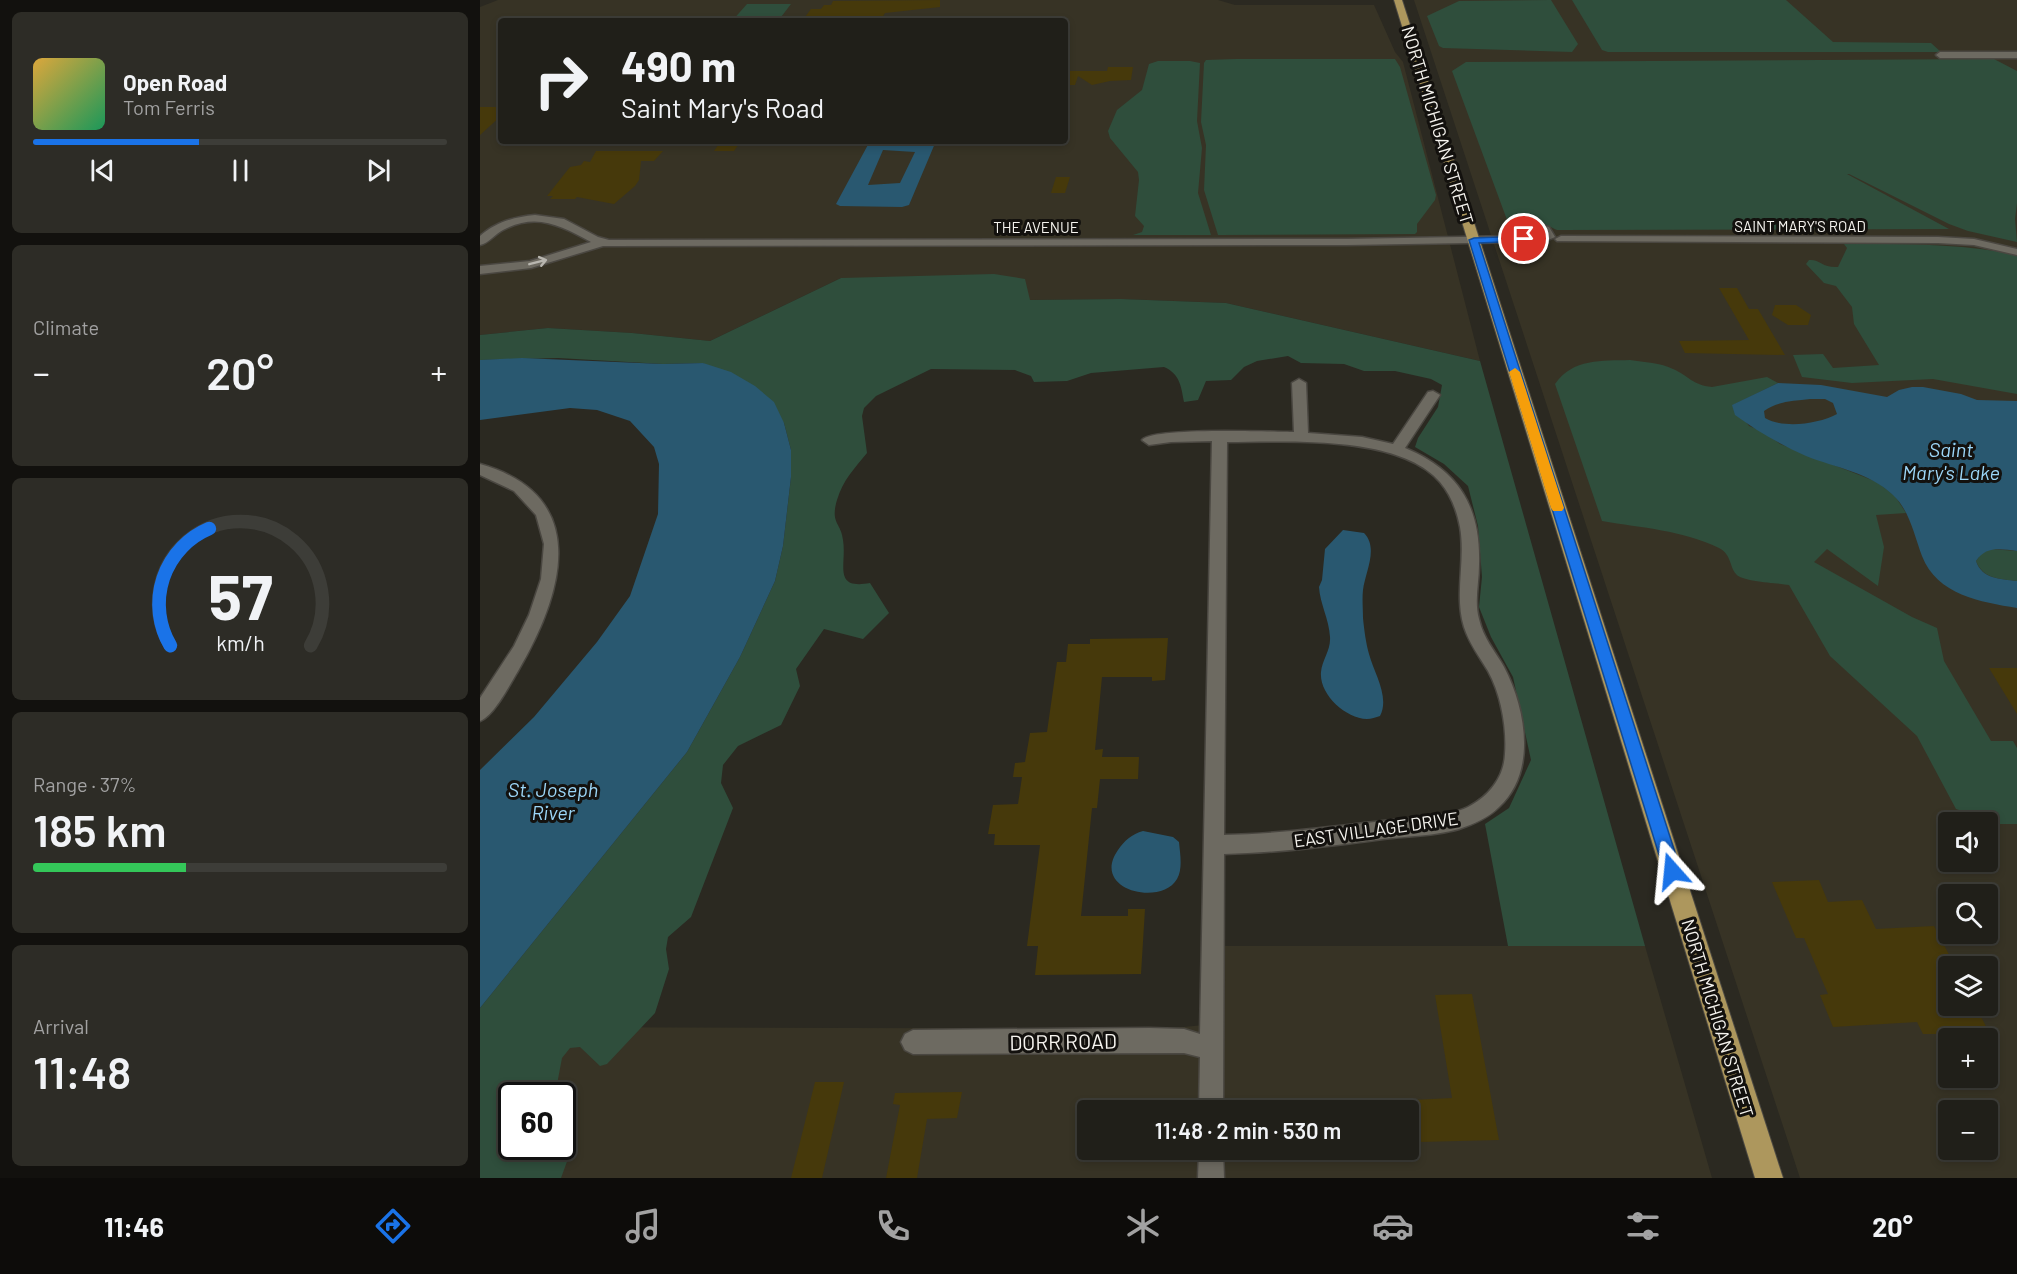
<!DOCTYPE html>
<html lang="en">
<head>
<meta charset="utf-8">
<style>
	body { margin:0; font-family:Barlow,sans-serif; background:#2d2c26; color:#f1f3f6; height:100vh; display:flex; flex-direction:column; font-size:22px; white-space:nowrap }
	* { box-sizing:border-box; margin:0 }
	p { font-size:20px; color:#a2a2a2 }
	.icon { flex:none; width:33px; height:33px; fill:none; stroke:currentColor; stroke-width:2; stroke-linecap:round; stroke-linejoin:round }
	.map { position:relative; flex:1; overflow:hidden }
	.drawer { display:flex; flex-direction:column; gap:12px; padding:12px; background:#12110e; width:480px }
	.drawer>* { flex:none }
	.top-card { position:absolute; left:18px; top:18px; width:570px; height:126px; border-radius:6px; box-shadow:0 3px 9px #0003,0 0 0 2px #3d3d38; background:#201f19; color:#f1f3f6; overflow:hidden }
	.controls { position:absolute; left:1458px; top:812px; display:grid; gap:12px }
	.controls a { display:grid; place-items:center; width:60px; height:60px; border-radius:6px; background:#201f19; box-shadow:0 3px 9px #0003,0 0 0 2px #3d3d38; font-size:30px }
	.speed { position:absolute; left:18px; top:1082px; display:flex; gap:12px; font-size:30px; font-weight:700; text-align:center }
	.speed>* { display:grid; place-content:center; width:78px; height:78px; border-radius:50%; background:#201f19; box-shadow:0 3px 9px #0003,0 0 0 2px #3d3d38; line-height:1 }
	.speed .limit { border:3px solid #111; border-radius:9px; background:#fff; color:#111 }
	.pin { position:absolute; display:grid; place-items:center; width:51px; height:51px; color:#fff; margin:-26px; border:3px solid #fff; border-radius:50%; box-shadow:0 2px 6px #0007 }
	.me { position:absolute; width:66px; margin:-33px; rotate:342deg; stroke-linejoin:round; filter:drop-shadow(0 0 4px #0008) }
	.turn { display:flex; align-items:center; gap:21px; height:126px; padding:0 24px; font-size:27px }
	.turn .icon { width:78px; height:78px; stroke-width:2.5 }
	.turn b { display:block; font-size:42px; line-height:51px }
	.big { font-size:45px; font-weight:600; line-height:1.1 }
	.drawer .widget { flex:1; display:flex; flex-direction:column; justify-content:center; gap:9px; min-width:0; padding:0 21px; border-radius:9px; background:#2d2c26 }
	.drawer .dial { align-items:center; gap:0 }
	.dial svg { height:156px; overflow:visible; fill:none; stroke:#3d3d38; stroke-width:7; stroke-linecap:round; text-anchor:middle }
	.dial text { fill:#f1f3f6; stroke:none }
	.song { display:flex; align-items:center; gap:18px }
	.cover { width:72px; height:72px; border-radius:9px; background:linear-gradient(135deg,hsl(40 70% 55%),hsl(150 70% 35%)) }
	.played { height:6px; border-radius:3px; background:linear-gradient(90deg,#1a73e8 40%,#3d3d38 40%) }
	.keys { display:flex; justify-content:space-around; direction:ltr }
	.heat { display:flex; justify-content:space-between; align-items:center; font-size:33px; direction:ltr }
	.charge { height:9px; border-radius:4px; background:linear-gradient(90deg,#34c759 37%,#3d3d38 0) }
	.trip { position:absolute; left:597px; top:1100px; width:342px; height:60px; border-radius:6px; background:#201f19; box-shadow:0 3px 9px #0003,0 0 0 2px #3d3d38; font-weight:600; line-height:60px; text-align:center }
	.tabs { display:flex; height:96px; justify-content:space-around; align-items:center; background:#0d0c0a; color:#a2a2a2 }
	.tabs .icon { width:42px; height:42px }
	.tabs .selected { color:#1a73e8 }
	.tabs b { font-size:27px; color:#f1f3f6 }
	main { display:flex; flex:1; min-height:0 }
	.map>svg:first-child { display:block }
	.built { fill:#373325; fill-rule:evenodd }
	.green { fill:#2f4e3c }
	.water { fill:#295870; fill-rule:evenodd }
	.building { fill:#46390b }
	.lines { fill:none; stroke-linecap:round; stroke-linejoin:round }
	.minor-casing { stroke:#4a4741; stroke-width:3 }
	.major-casing { stroke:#4a4741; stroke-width:2 }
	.minor { fill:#6d6a61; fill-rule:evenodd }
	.major { fill:#ad975d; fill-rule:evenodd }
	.oneway { stroke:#b8b6af }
	.route { fill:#1a73e8; stroke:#114b97; stroke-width:1.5 }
	.slow { fill:#f59e0b }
	.labels { text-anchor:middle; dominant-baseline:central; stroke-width:6; stroke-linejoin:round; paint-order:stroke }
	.far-street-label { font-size:15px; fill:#f6f4ef; stroke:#13110e }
	.street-label { font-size:18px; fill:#f6f4ef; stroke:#13110e }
	.water-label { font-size:20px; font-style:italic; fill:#9cd6f7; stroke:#13110e }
	.near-street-label { font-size:21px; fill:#f6f4ef; stroke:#13110e }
</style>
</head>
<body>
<main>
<section class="drawer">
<div class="widget">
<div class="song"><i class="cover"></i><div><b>Open Road</b><p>Tom Ferris</p></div></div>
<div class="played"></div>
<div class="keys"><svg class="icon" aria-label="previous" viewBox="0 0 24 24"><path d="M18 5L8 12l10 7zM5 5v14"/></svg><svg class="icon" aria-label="pause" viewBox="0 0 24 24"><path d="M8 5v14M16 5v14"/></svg><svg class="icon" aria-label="next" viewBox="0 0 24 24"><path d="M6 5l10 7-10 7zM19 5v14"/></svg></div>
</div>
<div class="widget"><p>Climate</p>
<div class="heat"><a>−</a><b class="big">20°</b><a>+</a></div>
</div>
<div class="widget dial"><svg viewBox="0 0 100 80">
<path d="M14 69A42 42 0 1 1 86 69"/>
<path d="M14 69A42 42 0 0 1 34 9" stroke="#1a73e8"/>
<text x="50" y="56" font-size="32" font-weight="700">57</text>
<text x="50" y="72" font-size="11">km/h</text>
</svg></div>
<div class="widget"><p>Range · 37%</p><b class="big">185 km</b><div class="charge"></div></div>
<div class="widget"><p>Arrival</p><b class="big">11:48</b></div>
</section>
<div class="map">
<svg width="1537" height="1178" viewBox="0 0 1537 1178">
	<rect width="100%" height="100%" fill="#2b2921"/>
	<path class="built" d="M18 0H738L755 5H894L915 52 923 62 1000 361 746 303 641 299 550 300 361 278 230 341 152 333 68 328 0 335V7ZM21 21H585V141H21Z
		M934 0H1537V1178H1320ZM1468 822H1508V861H1468ZM1468 894H1508V933H1468ZM1468 966H1508V1005H1468ZM1468 1038H1508V1077H1468ZM1468 1110H1508V1149H1468Z
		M744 946H1165L1232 1178H0V1027L684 1029 743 1023ZM32 1095H82V1146H32ZM608 1110H928V1149H608Z"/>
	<path class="green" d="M1071 0 1098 44 1092 52 963 48 959 46 947 16 979 1Z
		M1092 0H1306L1353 42 1451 43 1461 52H1128L1122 50Z
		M267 4H311L298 21H252Z
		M756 59H915L920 67 956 195 955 200 937 224V232L935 234 738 235 724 190 726 145 721 122 724 63 726 60Z
		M1514 59 1537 71V203L1535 219 1537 242 1488 231 1469 224 1369 174H1367L1469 229 1077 230C1062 222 1044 217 1030 228L972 71 986 62Z
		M678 61H710L720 63 717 121 722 148 718 193 731 235H653L662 232 664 226 655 216 659 180 658 172 630 138 628 131 637 110 662 90 669 64Z
		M1364 244C1421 244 1481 243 1537 255V394L1453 379 1372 383 1322 377 1313 355 1343 354 1353 368 1399 365 1374 324 1372 307 1356 286 1344 283 1326 264 1329 260C1340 259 1342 268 1358 267L1367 248Z
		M514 274 545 279 550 300 641 299 746 303 1000 361 1165 946H1028L1005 824 1029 808 1051 760 1033 677 1011 637 999 607 1002 577 998 526 988 486 964 464 935 447 938 438 958 407 962 385 951 379 915 371H884L864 364 821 363 808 356 777 361 764 367 751 380 726 381 718 400 704 402C701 386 700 374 684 367L611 373 587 381 554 382 551 376 535 370 451 369 396 396 384 408 382 416 387 453C374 469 363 480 357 500 350 524 361 522 363 540 367 564 352 590 390 583L409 613 383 639 344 629 316 669 320 686 301 725 258 746 243 765 241 783 253 808 211 917 188 937 186 949 189 969 175 1013 127 1064 120 1066 100 1047 90 1048 82 1058 75 1095H32V1146H82L83 1125 91 1134 89 1156 81 1178H0V1008L207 752 260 657 295 581 303 546 311 477V450L304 423 223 363 183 364 78 358 0 360V335L68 328 152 333 230 341 361 278Z
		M1150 360C1164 362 1181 363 1193 369 1209 376 1212 385 1232 387L1287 377 1298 383 1253 405 1269 426 1284 432 1300 444 1397 482 1415 496 1426 513 1396 515 1404 547 1398 586 1347 549 1334 562 1432 617 1457 628 1464 661 1511 741H1533L1537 748V824H1520L1476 809 1437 736 1350 656 1309 585C1298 583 1262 582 1256 574 1249 566 1252 555 1239 548 1202 530 1162 528 1122 521L1075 384C1093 358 1122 361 1150 360Z
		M1510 549 1537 551V581C1520 579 1503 579 1496 561L1501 554Z"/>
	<path class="water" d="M390 141H456L429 205 422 207 360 206 356 204ZM403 150 435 152 420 183 388 185Z
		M42 358 183 364 223 363 251 372 275 386 294 402 304 423 311 450V477L303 546 295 581 260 657 207 752 0 1008V770L54 717 117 642 150 596 178 514 179 464 174 447 150 421 117 410 90 408 0 420V360Z
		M1298 383 1341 385 1407 397 1419 390 1432 387H1443L1481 394 1497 400 1537 401V551C1520 549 1506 546 1496 561 1502 579 1520 579 1537 581V608C1501 602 1457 595 1442 556 1434 535 1430 511 1413 495 1389 472 1356 468 1326 456 1301 445 1277 431 1255 415L1252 405ZM1330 399H1345L1353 403 1357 414C1338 424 1304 429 1285 418L1284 411C1298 401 1313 401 1330 399Z
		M863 530 884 533C899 548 885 573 883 590 882 599 883 609 883 618 884 629 886 644 889 654 894 673 910 697 900 716 896 717 891 719 887 719 865 718 839 694 841 672 842 660 851 650 850 637 849 619 840 604 839 587L842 580 845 549Z
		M663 831 693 837 699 842C700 853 703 869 697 879 681 907 610 890 638 850 644 841 652 834 663 831Z"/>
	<path class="building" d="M460 0V7L405 13 400 21H322L331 9H341L344 5H351L353 1Z
		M628 67H653L651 80 630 81 612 85 598 76 595 85H585V71H627Z
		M0 107H21V116L0 135Z
		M241 141H261L254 151H234Z
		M116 151H183L174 161H161L159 180 155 186 134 204 97 197 95 199H70L73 196H67L90 167 101 165 104 161 110 162Z
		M576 177H590L585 193H571Z
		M1239 288H1257L1269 309H1278L1305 355 1205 353 1199 341 1269 340Z
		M1295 305H1316L1331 315 1328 325H1308L1292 315Z
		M688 638 685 680 672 681V677H622L615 750 623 749 622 757H659L658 779H620L617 808H612L601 916H648V909H665L661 974 555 975 558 946H547L560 845H514L515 834H508L513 805 538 804 542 777H533L535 763 545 762 550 733 567 732 577 662H586L588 644H610V639Z
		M1509 668H1537V714Z
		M1339 880 1348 902 1382 900 1396 929 1454 926 1475 966H1468V1005H1495L1512 1038H1461L1458 1034H1443L1437 1022 1353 1027 1340 995 1348 994 1324 938H1316L1292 882Z
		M992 994 1019 1140 939 1142 933 1100 972 1098 955 995Z
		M335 1082H364L342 1178H311Z
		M482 1092 477 1118 447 1119 437 1178H406L420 1105 413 1104 415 1093Z"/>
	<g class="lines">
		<defs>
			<path id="minor" d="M1537 52V58H1460L1456 55 1460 52Z
				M55 215 84 219 118 237 129 240 867 239 1035 236V227L1051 222 1069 227 1075 237 1059 244 1047 242 867 245 123 246 51 268 0 274V266L50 261 111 242C81 226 57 212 23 230 15 234 9 243 0 245V236C16 222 34 217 55 215ZM1051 229 1060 231 1063 236 1058 237 1046 235 1045 231Z
				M1081 236 1458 237 1494 239 1537 249V255L1494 245 1458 243 1077 241 1075 239Z
				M819 379 826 383 828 433 882 437 913 444 948 392 953 391 960 395 925 448C978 470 1001 506 999 565 999 583 994 601 999 619 1003 638 1015 651 1024 667 1046 709 1057 772 1019 807 1008 818 994 824 979 829 955 836 928 836 903 839 850 846 797 853 744 854L743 1110H719L720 1057 704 1053 433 1054 425 1050 421 1042 425 1034 433 1030 669 1028 704 1029 720 1034 732 441 691 442 669 445 662 440C672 427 791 432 814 432L812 383ZM747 442C805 442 919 434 960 482 971 495 977 511 980 527 986 560 974 595 984 627 989 643 999 656 1008 671 1021 694 1027 728 1025 754 1024 778 1008 797 988 807 965 818 936 817 912 820 856 826 800 834 744 835Z
				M0 464C113 496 83 594 38 671 30 684 14 716 0 721V698L34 646 49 615 61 579 64 544 56 515 34 491 0 475Z
				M719 1149H743L744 1178H718Z"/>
			<path id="major" d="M914 0H922L1303 1178H1275Z"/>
		</defs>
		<use href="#minor" class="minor-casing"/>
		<use href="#major" class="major-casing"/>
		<use href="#minor" class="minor"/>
		<use href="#major" class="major"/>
	</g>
	<defs><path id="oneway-shaft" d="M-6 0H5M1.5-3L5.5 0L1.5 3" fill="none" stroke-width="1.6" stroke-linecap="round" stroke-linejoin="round" transform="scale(1.5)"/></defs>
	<use class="oneway" href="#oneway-shaft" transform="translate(58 262) rotate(-14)"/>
	<path class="route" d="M1044 236 1048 237V241L999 243 1201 871 1198 877 1192 879 1186 877 1184 871 989 240 994 238Z"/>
	<path class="slow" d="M1035 368 1040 372 1084 508 1082 511H1073L1071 508 1029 372Z"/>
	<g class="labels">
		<g class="far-street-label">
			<text x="1320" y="226">SAINT MARY'S ROAD</text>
			<text x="556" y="227">THE AVENUE</text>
		</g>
		<g class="street-label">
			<text transform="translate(958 125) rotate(73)">NORTH MICHIGAN STREET</text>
			<text transform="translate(896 829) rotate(-8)">EAST VILLAGE DRIVE</text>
			<text transform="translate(1238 1018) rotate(73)">NORTH MICHIGAN STREET</text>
		</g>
		<g class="water-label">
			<text x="1471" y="449">Saint<tspan x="1471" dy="23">Mary's Lake</tspan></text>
			<text x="73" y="789">St. Joseph<tspan x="73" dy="23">River</tspan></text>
		</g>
		<g class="near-street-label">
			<text transform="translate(583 1041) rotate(-1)">DORR ROAD</text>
		</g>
	</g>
</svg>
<div class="controls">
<a><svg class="icon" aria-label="sound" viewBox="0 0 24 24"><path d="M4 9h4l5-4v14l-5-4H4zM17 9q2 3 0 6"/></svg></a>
<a><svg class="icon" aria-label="search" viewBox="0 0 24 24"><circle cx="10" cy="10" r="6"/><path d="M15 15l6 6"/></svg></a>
<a><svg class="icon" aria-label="layers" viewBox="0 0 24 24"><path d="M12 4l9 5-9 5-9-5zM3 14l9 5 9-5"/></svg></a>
<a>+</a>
<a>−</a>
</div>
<div class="speed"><div class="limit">60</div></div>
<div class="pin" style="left:1044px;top:239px;background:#d93025"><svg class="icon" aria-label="arrive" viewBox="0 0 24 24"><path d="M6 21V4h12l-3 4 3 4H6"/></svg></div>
<svg class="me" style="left:1192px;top:871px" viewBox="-20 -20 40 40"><path d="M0-17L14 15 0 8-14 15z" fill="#1a73e8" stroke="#fff" stroke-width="4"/></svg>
<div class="trip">11:48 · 2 min · 530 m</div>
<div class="top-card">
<div class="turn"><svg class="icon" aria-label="right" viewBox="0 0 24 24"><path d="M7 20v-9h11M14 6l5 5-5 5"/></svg><div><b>490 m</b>Saint Mary's Road</div></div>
</div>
</div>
</main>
<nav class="tabs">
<b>11:46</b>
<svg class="icon selected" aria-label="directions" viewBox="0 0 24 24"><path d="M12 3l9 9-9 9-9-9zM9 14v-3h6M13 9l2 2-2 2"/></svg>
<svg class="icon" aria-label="music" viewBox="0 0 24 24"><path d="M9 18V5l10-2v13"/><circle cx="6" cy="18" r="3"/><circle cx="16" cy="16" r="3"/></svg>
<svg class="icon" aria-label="phone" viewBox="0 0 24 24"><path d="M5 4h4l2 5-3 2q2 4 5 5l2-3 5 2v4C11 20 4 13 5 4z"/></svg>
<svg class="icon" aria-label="climate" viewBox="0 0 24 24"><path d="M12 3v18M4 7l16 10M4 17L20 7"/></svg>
<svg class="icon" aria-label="car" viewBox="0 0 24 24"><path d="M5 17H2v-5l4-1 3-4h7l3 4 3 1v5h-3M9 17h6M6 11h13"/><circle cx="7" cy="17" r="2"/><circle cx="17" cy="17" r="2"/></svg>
<svg class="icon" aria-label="filters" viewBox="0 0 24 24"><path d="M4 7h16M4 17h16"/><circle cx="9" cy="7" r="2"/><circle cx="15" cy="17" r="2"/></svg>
<b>20°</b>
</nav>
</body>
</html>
